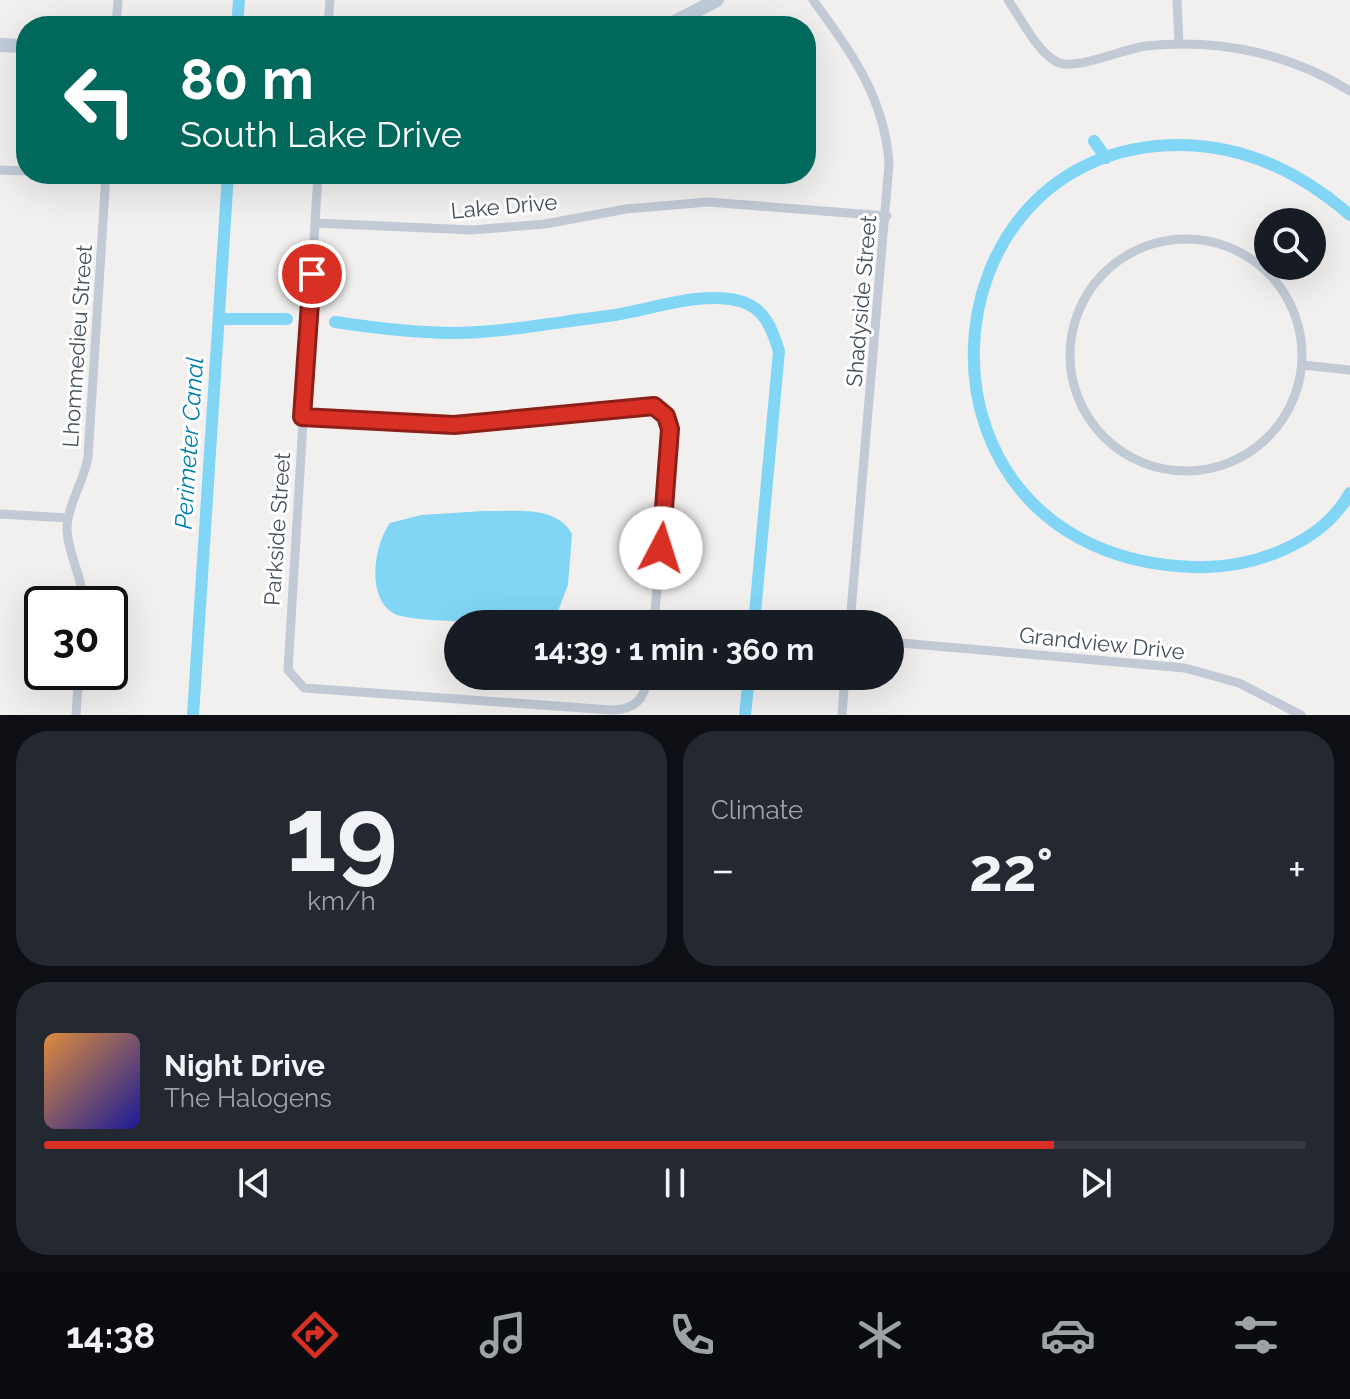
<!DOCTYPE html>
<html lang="en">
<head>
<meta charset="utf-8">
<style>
	body { margin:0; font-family:Raleway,sans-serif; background:#242831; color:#f1f3f6; height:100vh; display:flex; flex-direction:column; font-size:30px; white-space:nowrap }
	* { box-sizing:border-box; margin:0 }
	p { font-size:26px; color:#9ea1a6 }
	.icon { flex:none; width:44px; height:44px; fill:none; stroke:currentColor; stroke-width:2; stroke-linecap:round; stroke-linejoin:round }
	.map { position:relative; height:715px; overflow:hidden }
	.side { display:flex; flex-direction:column; gap:16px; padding:16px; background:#0d0f14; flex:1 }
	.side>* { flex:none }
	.hud { position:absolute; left:16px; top:16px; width:800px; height:168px; border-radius:32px; box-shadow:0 8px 32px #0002; background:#00695c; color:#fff; overflow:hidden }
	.buttons { position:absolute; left:1254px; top:208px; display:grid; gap:16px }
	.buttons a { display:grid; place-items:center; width:72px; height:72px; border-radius:50%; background:#171b24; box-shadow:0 8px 32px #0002; font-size:40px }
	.speed { position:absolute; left:24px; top:586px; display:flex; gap:16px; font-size:40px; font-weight:700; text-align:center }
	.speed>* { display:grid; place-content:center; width:104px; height:104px; border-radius:50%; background:#171b24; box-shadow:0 8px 32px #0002; line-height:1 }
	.speed .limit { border:4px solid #111; border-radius:12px; background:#fff; color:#111 }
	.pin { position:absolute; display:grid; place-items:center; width:68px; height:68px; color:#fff; margin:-34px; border:4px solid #fff; border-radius:50%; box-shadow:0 2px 8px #0007 }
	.me { position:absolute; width:88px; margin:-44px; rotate:5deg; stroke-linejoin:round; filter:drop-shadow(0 0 6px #0008) }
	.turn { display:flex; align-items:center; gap:28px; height:168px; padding:0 32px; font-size:36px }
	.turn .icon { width:104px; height:104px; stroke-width:2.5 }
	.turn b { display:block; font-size:56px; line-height:68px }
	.big { font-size:60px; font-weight:700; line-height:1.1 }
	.side .tile { flex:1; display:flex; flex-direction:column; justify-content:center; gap:12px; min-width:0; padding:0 28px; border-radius:32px; background:#242831 }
	.side .dial { align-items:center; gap:0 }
	.dial b { font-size:104px; line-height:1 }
	.song { display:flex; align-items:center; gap:24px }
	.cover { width:96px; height:96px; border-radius:12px; background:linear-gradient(135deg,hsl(30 70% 55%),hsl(240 70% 35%)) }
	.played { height:8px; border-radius:4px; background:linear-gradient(90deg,#d93025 80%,#363941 80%) }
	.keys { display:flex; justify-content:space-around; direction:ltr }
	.heat { display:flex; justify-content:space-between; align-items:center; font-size:44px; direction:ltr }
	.side .tiles { flex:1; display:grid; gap:16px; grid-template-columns:1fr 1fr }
	.tile:last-child { grid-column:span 2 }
	.trip { position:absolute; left:444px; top:610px; width:460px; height:80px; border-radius:40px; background:#171b24; box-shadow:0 8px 32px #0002; font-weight:700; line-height:80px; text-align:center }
	.dock { display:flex; height:128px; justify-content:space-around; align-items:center; background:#090b0e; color:#9ea1a6 }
	.dock .icon { width:56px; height:56px }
	.dock .on { color:#d93025 }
	.dock b { font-size:36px; color:#f1f3f6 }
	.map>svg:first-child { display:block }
	.water { fill:#81d6f5 }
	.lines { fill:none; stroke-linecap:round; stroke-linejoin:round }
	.canal { stroke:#81d6f5; stroke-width:12 }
	.street { stroke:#c1cad5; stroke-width:9 }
	.secondary { stroke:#c0cbda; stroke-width:14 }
	.route-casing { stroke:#8d1f18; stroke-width:20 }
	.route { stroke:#d93025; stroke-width:14 }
	.labels { text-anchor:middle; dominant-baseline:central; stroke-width:6; stroke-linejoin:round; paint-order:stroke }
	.street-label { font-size:22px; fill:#45515e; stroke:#fff }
	.water-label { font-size:24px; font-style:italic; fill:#017fae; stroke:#fff }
</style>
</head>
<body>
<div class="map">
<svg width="1350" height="715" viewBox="0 0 1350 715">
	<rect width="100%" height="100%" fill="#f2efef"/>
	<path class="water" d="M484 511C513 512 556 504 572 534L568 585 558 611C538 623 412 625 393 613 366 597 374 545 390 523L421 515Z"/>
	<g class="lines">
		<path class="canal" d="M237 26 239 0
			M1094 141 1106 158
			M1350 215C1301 173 1247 146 1181 145 915 143 890 557 1194 567 1250 569 1321 545 1350 493
			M219 319H287
			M335 322C375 328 415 333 456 333 506 332 558 322 608 316 648 311 700 290 740 301 765 308 772 329 779 351L754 624
			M193 715 228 174
			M745 715 749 676"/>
		<path class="street" d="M813 0C851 52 885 98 889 164L850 624
			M1008 0C1021 18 1037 52 1057 62 1075 71 1123 49 1146 46 1217 38 1289 53 1350 91
			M1177 0 1179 44
			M116 26 118 0
			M328 26 330 0
			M0 170 26 171
			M65 174 106 177
			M318 174 288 670 304 688 611 710C635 710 645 699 648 676
			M315 223 472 230 545 224 626 209 708 202 887 216
			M1070 355a116 116 0 1 1 232 0a116 116 0 1 1-232 0Z
			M1302 365 1350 370
			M302 417 454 425 654 406 666 416 670 429 654 624
			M0 514 68 518
			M84 604C83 578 68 555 67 530 67 506 84 481 88 457L106 174
			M890 642 1185 668 1239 683 1301 715
			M76 715 79 672
			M842 715 845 676"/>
		<path class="secondary" d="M667 26 717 0
			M0 45 26 46"/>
	</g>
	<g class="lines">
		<defs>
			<path id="route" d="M312 274 302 417 454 425 654 406 666 416 670 429 661 548"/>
		</defs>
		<use href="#route" class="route-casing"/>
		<use href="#route" class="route"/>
	</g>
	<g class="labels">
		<g class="street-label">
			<text transform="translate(504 206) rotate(-5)">Lake Drive</text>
			<text transform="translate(861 301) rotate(-85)">Shadyside Street</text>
			<text transform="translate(77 346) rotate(-86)">Lhommedieu Street</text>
			<text transform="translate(277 529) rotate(-86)">Parkside Street</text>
			<text transform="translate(1102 643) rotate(6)">Grandview Drive</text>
		</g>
		<g class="water-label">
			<text transform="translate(189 443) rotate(-86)">Perimeter Canal</text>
		</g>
	</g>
</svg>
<div class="buttons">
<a><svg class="icon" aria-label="search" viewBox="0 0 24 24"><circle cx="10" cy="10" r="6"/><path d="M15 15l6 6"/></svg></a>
</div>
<div class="speed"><div class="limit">30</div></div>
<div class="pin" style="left:312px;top:274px;background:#d93025"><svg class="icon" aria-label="arrive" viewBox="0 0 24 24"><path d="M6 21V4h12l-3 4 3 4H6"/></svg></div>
<svg class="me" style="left:661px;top:548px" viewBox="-20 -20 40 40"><circle r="19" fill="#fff"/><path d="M0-13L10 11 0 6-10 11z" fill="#d93025"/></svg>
<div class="trip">14:39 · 1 min · 360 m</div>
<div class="hud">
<div class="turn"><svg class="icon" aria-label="left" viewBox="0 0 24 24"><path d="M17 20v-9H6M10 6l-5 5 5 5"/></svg><div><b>80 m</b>South Lake Drive</div></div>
</div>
</div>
<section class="side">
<div class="tiles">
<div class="tile dial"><b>19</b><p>km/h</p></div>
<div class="tile"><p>Climate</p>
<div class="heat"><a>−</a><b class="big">22°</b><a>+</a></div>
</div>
<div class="tile">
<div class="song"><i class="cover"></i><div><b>Night Drive</b><p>The Halogens</p></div></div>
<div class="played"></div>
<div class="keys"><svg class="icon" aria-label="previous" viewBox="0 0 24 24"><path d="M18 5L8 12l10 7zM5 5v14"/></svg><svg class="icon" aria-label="pause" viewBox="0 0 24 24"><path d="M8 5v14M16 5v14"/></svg><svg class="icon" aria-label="next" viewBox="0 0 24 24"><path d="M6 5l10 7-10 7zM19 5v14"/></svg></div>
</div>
</div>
</section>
<nav class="dock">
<b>14:38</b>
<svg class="icon on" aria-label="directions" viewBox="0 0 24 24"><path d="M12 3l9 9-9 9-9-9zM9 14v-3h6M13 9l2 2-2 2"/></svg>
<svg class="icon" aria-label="music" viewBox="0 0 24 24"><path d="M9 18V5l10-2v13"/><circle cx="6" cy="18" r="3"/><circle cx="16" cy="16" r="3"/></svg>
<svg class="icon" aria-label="phone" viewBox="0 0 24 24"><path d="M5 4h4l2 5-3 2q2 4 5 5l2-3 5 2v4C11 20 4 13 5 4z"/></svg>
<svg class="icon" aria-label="climate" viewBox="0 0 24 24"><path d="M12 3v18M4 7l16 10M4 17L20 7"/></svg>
<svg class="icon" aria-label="car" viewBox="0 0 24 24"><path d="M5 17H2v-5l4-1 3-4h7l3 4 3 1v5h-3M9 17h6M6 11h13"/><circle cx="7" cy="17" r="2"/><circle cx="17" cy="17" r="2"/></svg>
<svg class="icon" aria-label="filters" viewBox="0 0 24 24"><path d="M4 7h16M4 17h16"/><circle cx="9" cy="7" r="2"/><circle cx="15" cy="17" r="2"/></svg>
</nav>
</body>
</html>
